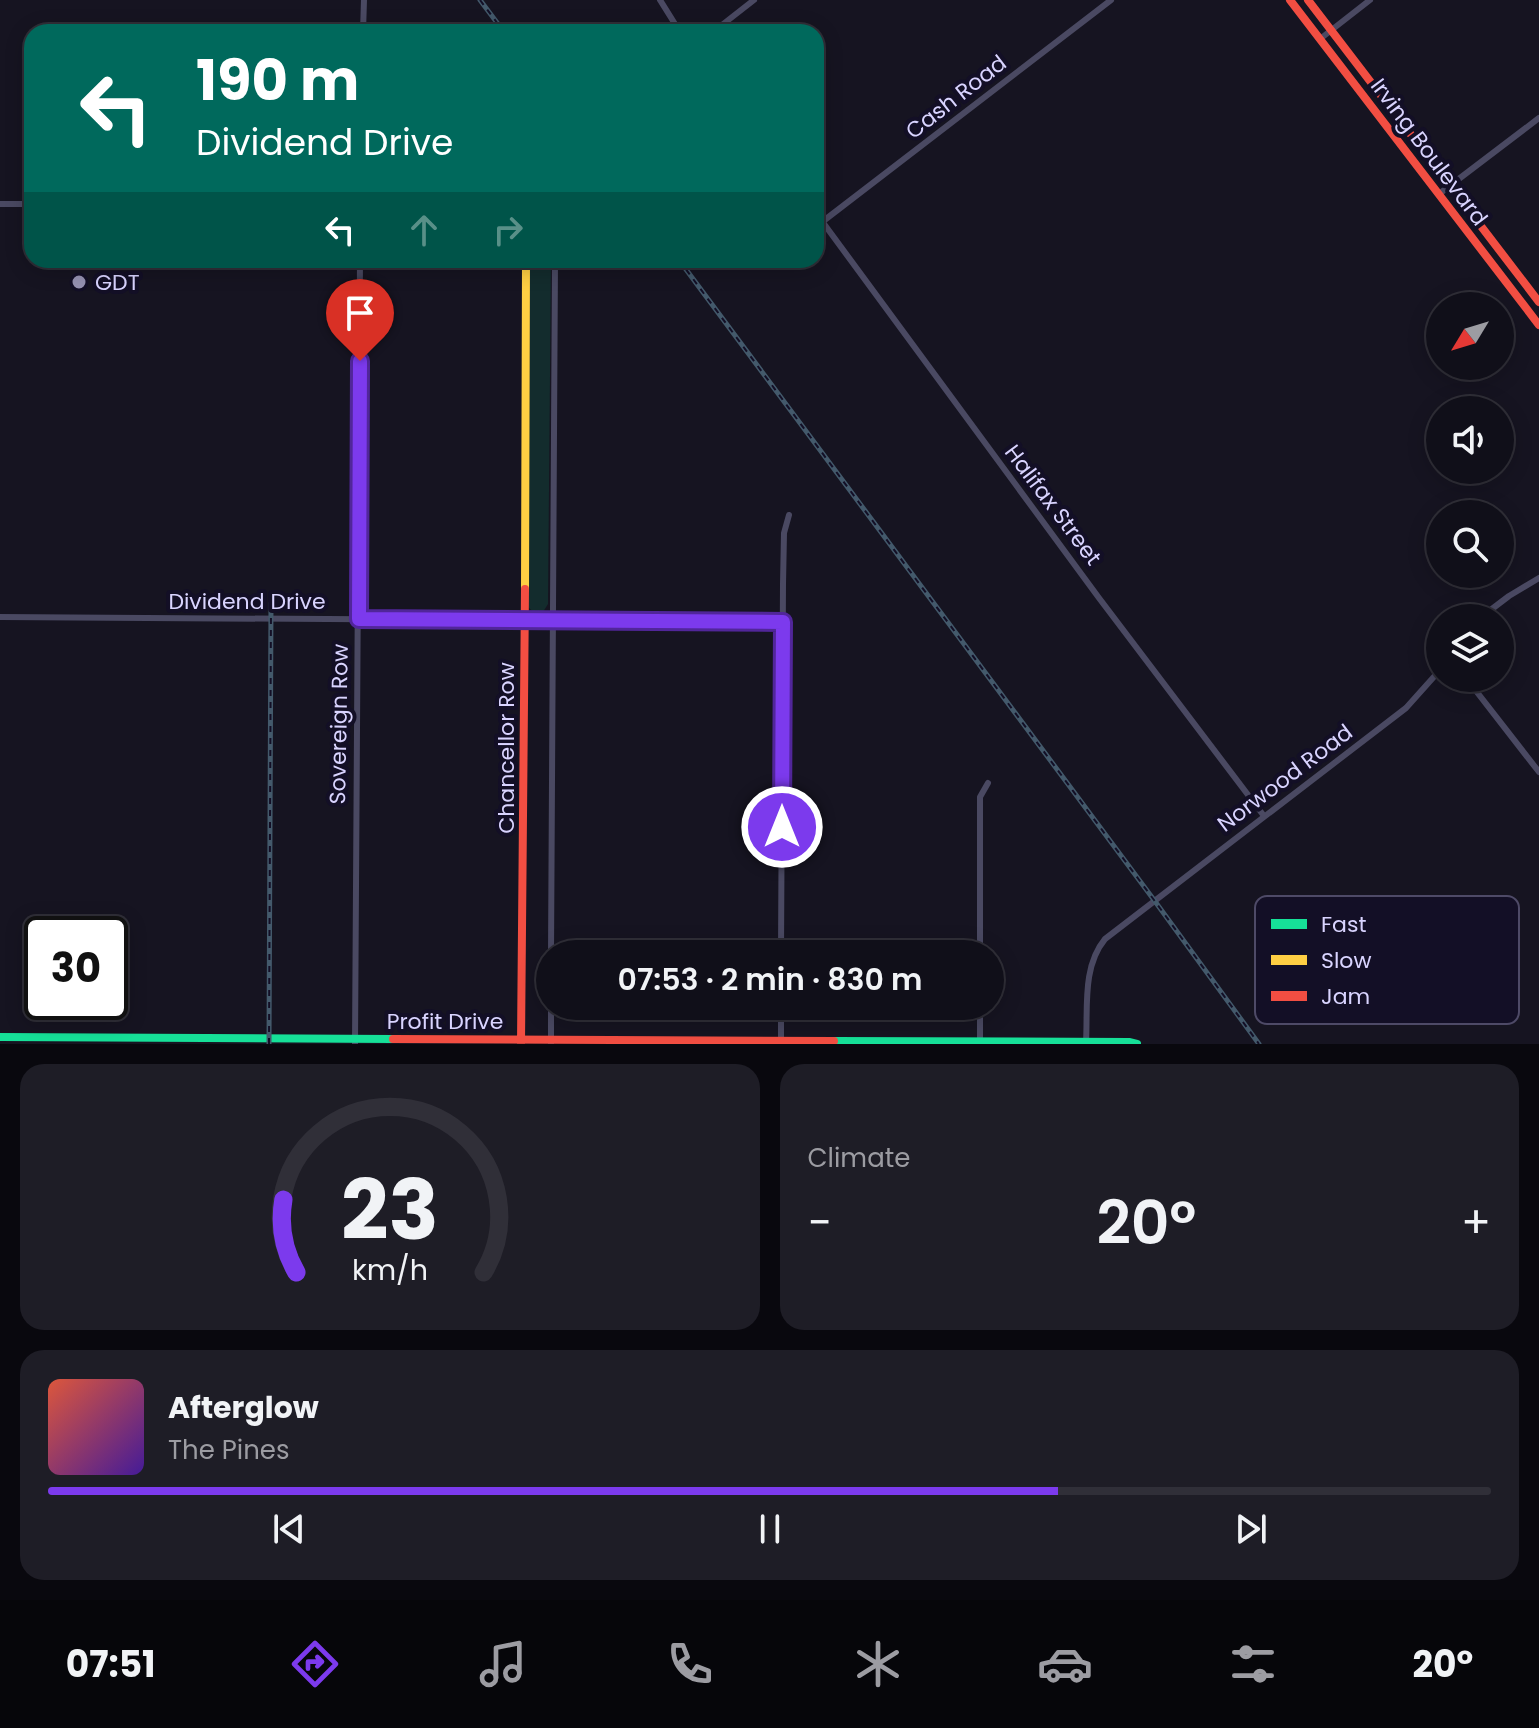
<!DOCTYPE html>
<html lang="en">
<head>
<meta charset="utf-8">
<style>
	body { margin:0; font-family:Poppins,sans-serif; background:#1e1d26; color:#f1f3f6; height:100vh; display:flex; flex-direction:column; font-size:30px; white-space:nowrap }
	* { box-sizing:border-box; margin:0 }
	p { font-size:26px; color:#9c9ca2 }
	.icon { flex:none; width:44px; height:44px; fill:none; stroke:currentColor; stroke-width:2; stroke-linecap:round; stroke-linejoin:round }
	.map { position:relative; height:1044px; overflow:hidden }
	.sheet { display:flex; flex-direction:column; gap:20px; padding:20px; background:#09080e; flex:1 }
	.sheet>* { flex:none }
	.hud { position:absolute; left:24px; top:24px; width:800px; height:244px; border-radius:24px; box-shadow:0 4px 20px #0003,0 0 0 2px #302f38; background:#00695c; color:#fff; overflow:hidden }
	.needle { width:52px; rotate:232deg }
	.tools { position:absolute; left:1426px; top:292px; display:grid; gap:16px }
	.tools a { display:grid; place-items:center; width:88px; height:88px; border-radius:50%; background:#100f19; box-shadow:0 4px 20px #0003,0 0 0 2px #302f38; font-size:40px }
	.speed { position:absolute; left:24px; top:916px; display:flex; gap:16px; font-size:40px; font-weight:700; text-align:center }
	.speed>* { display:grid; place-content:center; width:104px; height:104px; border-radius:50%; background:#100f19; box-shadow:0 4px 20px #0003,0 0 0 2px #302f38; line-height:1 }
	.speed .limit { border:4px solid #111; border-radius:12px; background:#fff; color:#111 }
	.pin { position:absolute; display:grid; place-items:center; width:68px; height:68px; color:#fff; margin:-82px -34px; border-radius:50% 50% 50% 0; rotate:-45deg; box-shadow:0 0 8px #0007 }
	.pin .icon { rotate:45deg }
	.me { position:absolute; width:88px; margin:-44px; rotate:0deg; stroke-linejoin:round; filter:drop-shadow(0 0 6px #0008) }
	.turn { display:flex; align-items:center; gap:28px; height:168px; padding:0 40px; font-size:36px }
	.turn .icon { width:104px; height:104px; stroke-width:2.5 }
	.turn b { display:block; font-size:56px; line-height:68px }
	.lanes { display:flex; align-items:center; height:76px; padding:0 40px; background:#0003; justify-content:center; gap:40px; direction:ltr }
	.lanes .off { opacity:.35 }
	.big { font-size:60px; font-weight:600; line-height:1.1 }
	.sheet .widget { flex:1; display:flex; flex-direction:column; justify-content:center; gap:12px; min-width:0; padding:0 28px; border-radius:24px; background:#1e1d26 }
	.sheet .dial { align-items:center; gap:0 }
	.dial svg { height:208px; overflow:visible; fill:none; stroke:#302f38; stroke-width:7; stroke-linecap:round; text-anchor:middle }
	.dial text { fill:#f1f3f6; stroke:none }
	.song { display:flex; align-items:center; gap:24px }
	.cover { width:96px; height:96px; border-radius:12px; background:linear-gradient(135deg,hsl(10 70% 55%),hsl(260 70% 35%)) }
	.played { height:8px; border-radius:4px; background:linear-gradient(90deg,#7c3aed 70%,#302f38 70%) }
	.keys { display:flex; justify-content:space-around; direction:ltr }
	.heat { display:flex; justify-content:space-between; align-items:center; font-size:44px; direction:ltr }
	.sheet .tiles { flex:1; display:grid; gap:20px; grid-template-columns:1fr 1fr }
	.widget:last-child { grid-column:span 2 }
	.trip { position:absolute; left:536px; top:940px; width:468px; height:80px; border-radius:40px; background:#100f19; box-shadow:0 4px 20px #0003,0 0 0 2px #302f38; font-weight:600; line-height:80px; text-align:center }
	.tab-bar { display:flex; height:128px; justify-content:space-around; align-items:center; background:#06060a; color:#9c9ca2 }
	.tab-bar .icon { width:56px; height:56px }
	.tab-bar .current { color:#7c3aed }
	.tab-bar b { font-size:36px; color:#f1f3f6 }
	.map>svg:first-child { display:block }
	.green { fill:#132c2d }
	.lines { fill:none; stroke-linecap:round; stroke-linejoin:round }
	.street { stroke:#4a4962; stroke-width:6 }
	.fast { stroke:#16e098; stroke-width:8 }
	.slow { stroke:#ffcf43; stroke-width:8 }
	.jam { stroke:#f24e42; stroke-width:8 }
	.rail-casing { stroke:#43596b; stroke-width:5 }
	.rail { stroke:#130f26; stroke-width:2; stroke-dasharray:6; stroke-linecap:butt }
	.route-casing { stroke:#51269a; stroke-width:20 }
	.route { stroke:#7c3aed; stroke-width:14 }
	.poi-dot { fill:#9591b1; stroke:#130f26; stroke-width:3 }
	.labels { text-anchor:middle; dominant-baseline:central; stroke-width:8; stroke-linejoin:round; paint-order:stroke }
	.street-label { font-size:22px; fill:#d9d4ff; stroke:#130f26 }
	.poi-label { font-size:22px; fill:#d9d4ff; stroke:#130f26; text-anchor:start }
	.key { fill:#130f26; stroke:#4e4a67; stroke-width:2 }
	.key-label { font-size:22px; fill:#d9d4ff }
</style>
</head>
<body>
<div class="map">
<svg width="1539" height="1044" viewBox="0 0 1539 1044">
	<rect width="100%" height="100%" fill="#161421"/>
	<path class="green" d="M530 260H551L548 604 543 612C537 614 531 612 528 606Z"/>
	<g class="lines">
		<path class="street" d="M660 0 680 32
			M363 32 364 0
			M713 32 754 0
			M1320 39 1370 0
			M1439 194 1539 118
			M0 204H32
			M816 213 1099 598 1264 816
			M822 222 1111 0
			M0 617 783 622
			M1480 618 1509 596 1539 578
			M1466 678 1539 772
			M551 954 555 260
			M781 954 783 584 784 533 789 515
			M980 954V797L988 783
			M980 1006V1042
			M781 1040V1006
			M1086 1042C1088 1008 1082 967 1105 939L1406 708 1440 670
			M355 1044 360 260
			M551 1044V1006"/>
		<path class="fast" d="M0 1037 393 1039
			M834 1041 1129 1042 1137 1044"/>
		<path class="slow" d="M525 589 526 260"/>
		<path class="jam" d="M1290 0 1539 325
			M1308 0 1539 302
			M393 1039 834 1041
			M521 1043 525 589"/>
		<defs>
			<path id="rail" d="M480 0 504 32
				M679 260 1154 900 1259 1044
				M269 1044 271 603"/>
		</defs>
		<use href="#rail" class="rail-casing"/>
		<use href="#rail" class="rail"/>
	</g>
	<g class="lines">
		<defs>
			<path id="route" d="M360 361 359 619 783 622 782 827"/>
		</defs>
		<use href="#route" class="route-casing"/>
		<use href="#route" class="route"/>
	</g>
	<circle class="poi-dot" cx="79" cy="282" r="8"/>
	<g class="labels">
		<g class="street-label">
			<text transform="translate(956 97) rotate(-38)">Cash Road</text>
			<text transform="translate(1429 152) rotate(53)">Irving Boulevard</text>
			<text transform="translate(1053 505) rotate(53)">Halifax Street</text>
			<text x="247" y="601">Dividend Drive</text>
			<text transform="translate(339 724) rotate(-89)">Sovereign Row</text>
			<text transform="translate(506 748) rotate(-90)">Chancellor Row</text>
			<text transform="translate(1285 778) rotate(-37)">Norwood Road</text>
			<text x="445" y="1021">Profit Drive</text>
		</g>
		<g class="poi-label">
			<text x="95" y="282">GDT</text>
		</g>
	</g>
	<rect x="1255" y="896" width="264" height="128" rx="12" class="key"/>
	<rect x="1271" y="919" width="36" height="10" fill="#16e098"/>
	<rect x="1271" y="955" width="36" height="10" fill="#ffcf43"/>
	<rect x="1271" y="991" width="36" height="10" fill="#f24e42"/>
	<g class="key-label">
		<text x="1321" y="932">Fast</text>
		<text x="1321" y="968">Slow</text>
		<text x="1321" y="1004">Jam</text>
	</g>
</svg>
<div class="tools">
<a><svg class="needle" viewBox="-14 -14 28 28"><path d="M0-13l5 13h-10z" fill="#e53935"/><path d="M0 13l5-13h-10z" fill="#9c9ca2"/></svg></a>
<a><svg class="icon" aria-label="sound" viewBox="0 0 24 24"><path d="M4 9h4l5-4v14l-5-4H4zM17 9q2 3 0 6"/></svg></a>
<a><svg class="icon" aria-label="search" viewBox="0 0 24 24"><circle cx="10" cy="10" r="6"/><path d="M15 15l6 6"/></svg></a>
<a><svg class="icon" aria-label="layers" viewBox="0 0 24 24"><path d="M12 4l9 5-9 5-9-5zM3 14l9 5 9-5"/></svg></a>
</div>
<div class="speed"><div class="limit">30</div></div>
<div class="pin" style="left:360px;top:361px;background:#d93025"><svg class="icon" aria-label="arrive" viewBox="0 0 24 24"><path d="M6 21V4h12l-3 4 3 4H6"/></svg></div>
<svg class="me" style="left:782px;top:827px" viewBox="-20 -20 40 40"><circle r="17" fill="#7c3aed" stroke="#fff" stroke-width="3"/><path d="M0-11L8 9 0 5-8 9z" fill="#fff"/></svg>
<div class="trip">07:53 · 2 min · 830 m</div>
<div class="hud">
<div class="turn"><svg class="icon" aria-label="left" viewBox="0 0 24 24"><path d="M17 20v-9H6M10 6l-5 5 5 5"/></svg><div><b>190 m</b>Dividend Drive</div></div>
<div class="lanes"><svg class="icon" aria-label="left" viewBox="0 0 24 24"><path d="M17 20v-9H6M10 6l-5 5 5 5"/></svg><svg class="icon off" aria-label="ahead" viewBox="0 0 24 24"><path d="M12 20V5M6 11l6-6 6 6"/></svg><svg class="icon off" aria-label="right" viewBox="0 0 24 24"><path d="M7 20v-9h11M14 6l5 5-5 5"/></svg></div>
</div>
</div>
<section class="sheet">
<div class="tiles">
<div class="widget dial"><svg viewBox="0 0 100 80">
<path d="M14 69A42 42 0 1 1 86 69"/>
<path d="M14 69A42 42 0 0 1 9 41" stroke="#7c3aed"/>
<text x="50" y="56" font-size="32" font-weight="700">23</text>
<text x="50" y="72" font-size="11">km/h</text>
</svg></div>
<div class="widget"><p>Climate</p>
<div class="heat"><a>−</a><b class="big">20°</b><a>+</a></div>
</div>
<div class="widget">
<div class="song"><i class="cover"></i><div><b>Afterglow</b><p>The Pines</p></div></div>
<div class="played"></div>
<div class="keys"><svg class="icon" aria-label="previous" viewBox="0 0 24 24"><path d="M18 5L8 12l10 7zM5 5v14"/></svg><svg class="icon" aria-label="pause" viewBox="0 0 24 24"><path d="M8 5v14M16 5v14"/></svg><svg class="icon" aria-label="next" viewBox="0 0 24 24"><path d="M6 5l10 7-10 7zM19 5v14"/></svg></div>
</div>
</div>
</section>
<nav class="tab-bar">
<b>07:51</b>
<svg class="icon current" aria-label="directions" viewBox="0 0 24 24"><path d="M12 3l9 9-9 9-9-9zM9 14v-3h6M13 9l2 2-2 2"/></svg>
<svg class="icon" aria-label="music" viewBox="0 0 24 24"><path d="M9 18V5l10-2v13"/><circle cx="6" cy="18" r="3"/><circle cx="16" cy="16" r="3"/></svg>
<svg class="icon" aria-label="phone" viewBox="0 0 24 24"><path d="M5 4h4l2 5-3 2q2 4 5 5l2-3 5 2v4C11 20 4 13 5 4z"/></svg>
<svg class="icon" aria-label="climate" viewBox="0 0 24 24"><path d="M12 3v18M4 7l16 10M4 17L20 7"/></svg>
<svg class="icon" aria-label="car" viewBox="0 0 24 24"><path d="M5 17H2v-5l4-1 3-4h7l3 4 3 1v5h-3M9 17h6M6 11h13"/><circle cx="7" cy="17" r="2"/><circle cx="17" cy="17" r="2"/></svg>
<svg class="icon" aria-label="filters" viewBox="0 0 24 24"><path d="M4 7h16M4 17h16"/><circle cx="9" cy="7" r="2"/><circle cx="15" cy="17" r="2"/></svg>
<b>20°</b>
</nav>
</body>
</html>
